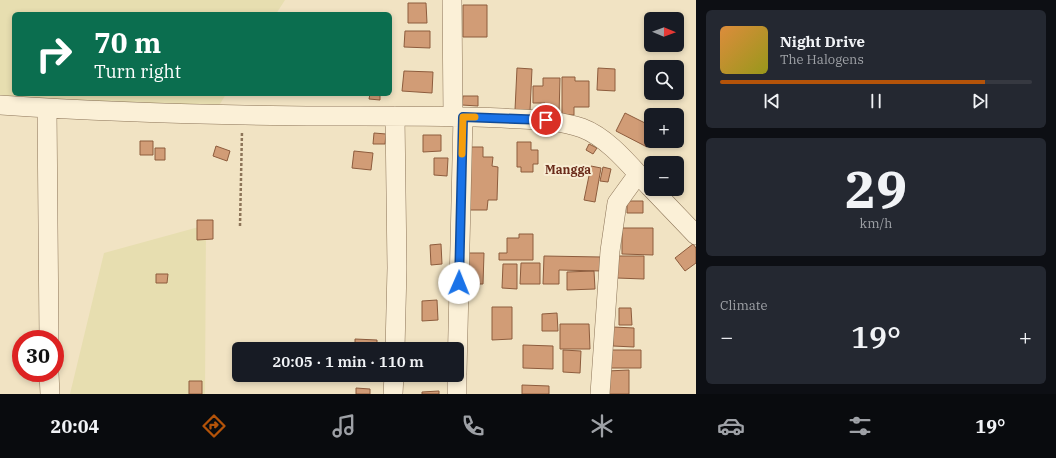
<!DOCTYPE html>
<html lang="en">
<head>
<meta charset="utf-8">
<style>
	body { margin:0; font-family:"IBM Plex Serif",serif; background:#242831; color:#f1f3f6; height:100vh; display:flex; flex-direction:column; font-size:15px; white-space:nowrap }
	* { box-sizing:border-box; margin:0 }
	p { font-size:13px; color:#9ea1a6 }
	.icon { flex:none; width:22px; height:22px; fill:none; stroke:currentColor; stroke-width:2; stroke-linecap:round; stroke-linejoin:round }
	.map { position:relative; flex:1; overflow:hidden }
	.sheet { display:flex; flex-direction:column; gap:10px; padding:10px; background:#0d0f14; width:360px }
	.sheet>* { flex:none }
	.banner { position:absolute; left:12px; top:12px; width:380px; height:84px; border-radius:6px; box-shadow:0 2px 6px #0003; background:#0b6e4f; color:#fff; overflow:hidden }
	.needle { width:26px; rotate:91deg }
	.controls { position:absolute; left:644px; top:12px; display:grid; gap:8px }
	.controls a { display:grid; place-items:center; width:40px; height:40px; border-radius:6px; background:#171b24; box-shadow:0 2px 6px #0003; font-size:20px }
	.speed { position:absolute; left:12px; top:330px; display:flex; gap:8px; font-size:20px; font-weight:700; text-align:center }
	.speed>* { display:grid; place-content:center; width:52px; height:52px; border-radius:50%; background:#171b24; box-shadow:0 2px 6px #0003; line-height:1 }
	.speed .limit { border:6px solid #d22; background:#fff; color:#111 }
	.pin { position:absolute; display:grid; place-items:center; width:34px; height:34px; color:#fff; margin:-17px; border:2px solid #fff; border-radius:50%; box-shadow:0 1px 4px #0007 }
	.me { position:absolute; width:44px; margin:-22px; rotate:1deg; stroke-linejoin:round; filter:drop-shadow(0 0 3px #0008) }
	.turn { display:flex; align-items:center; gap:14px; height:84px; padding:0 16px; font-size:18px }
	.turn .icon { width:52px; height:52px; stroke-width:2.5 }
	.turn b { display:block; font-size:28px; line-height:34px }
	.big { font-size:30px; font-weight:600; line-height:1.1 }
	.sheet .tile { flex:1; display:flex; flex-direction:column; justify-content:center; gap:6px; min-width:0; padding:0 14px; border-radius:6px; background:#242831 }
	.sheet .dial { align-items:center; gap:0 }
	.dial b { font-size:52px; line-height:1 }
	.song { display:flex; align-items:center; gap:12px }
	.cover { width:48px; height:48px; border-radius:6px; background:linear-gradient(135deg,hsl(30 70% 55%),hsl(60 70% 35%)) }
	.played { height:4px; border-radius:2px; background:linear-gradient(90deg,#b45309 85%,#363941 85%) }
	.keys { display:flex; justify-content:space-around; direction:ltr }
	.heat { display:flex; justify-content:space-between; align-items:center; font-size:22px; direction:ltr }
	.trip { position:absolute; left:232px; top:342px; width:232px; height:40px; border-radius:6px; background:#171b24; box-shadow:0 2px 6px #0003; font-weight:600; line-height:40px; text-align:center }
	.tabs { display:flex; height:64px; justify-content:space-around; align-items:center; background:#090b0e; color:#9ea1a6 }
	.tabs .icon { width:28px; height:28px }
	.tabs .current { color:#b45309 }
	.tabs b { font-size:18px; color:#f1f3f6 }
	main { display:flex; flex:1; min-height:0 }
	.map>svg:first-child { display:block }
	.farmland { fill:#e7deb0 }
	.building { fill:#d19c76; stroke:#8d5c3d }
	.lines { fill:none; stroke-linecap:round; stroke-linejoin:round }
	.minor-casing { stroke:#8c7458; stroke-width:20 }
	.path { stroke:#8c7458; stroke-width:2.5; stroke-dasharray:3 2; stroke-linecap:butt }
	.minor { stroke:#fbf0d7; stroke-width:19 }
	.route-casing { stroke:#114b97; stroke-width:10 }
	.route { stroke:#1a73e8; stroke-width:7 }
	.slow { stroke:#f59e0b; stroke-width:7 }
	.labels { text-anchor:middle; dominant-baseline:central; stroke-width:4; stroke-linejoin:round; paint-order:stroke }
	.neighbourhood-label { font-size:12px; font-weight:bold; fill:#6a2b1a; stroke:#f8edd3 }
</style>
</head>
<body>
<main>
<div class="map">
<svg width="696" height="394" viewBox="0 0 696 394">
	<rect width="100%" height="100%" fill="#f1e3c3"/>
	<path class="farmland" d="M0 0H285L276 14H14V94H226L214 114 0 97Z
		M206 225 205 394H70L104 253Z"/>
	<path class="building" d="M408 3H426L427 23H408Z
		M463 5H487V37H463Z
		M405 31H430V48L404 47Z
		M517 68 532 69 530 111 515 110Z
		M598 68 615 69V91L597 90Z
		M404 71 433 72 432 93 402 91Z
		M562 77H575V81H589V107H574V115H562Z
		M543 78H560L559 116H545V103H533V86H543Z
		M370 94H380V100L369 99Z
		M463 96H478V106L462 105Z
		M625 113 651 126V139L647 147 616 131Z
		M374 133 386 134 385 144H373Z
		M423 135H441V151L423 152Z
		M140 141H153V155H140Z
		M517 142H531V150H538V164H533V172H521V167H517Z
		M589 144 597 148 593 154 586 150Z
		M216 146 230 151 227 161 213 156Z
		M469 147H483V157H493L492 166 498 167 497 200H488L487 210H468Z
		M155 148H165V160H155Z
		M354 151 373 153 371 170 352 168Z
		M434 158H448L447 176 434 175Z
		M591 166 601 168 595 202 584 200Z
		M603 167 611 169 608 182 600 181Z
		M627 201H643V213H627Z
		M197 220H213V239L197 240Z
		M622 228H653V255L622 254Z
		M519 234H533V260H499V253H507V238H519Z
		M441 244 442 264 431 265 430 245Z
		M693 244 696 248V263L685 271 675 258Z
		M467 253H484L483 284H466Z
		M544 256 601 257V271L559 270V284H543Z
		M617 256H644V279L617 278Z
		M521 263H540V284H520Z
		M503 264H517V289L502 288Z
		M594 271 595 289 567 290V272Z
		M156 274H168L167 283H156Z
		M437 300 438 320 422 321V301Z
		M492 307H512V339L492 340Z
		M619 308H631L632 325H619Z
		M557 313 558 331H542V314Z
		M560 324H589L590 349H560Z
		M613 327 634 328V347L613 346Z
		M355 339 377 340V349H355Z
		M523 345 553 346V369L523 368Z
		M563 350 581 351 580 373 563 372Z
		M610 350H641V368H610Z
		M629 370V394H607V371Z
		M246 375H263L264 378 247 381Z
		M370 375H387V381L370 380Z
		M189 381H202V394H189Z
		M522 385 549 386V394H522Z
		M356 388 370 389V394H356Z
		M439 391V394H422V392Z"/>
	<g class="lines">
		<defs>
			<path id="minor" d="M452 0 453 117
				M0 105C120 113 240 116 360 116 407 116 455 116 502 118 529 120 556 119 582 128 609 138 632 168 651 188
				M47 108 49 339
				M652 189 696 235
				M395 349 397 268 395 116
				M49 373 50 394
				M457 373 463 117
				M393 394 394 375
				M457 394V375
				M600 394 610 251 617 203 638 174"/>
		</defs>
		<use href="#minor" class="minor-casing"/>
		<path class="path" d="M240 226 242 131"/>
		<use href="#minor" class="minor"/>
	</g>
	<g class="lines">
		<defs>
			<path id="route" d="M459 283 463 117 546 120"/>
		</defs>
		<use href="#route" class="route-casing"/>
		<use href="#route" class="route"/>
		<path class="slow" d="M462 154 463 117H475"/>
	</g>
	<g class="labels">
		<g class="neighbourhood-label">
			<text x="568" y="169">Mangga</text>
		</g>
	</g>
</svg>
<div class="controls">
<a><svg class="needle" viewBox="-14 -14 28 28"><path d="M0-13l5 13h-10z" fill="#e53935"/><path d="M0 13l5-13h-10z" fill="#9ea1a6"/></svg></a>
<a><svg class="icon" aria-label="search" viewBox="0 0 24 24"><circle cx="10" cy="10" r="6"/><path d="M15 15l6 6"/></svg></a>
<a>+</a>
<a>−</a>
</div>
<div class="speed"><div class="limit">30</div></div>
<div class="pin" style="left:546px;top:120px;background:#d93025"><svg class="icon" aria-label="arrive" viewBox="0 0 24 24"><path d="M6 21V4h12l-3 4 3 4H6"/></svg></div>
<svg class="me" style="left:459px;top:283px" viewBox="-20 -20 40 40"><circle r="19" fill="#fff"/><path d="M0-13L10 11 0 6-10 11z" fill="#1a73e8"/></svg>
<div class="trip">20:05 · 1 min · 110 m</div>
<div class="banner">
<div class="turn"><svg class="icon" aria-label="right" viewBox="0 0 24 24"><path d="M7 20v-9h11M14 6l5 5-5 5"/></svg><div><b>70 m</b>Turn right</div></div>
</div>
</div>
<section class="sheet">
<div class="tile">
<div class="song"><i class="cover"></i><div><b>Night Drive</b><p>The Halogens</p></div></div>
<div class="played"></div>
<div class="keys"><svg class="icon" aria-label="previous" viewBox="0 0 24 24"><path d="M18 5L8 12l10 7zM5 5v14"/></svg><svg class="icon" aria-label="pause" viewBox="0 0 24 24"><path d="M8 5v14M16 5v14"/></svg><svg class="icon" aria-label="next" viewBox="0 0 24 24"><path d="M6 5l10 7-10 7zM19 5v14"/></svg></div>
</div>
<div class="tile dial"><b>29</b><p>km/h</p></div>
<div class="tile"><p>Climate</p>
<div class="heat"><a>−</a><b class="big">19°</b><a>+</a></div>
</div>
</section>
</main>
<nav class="tabs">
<b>20:04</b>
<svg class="icon current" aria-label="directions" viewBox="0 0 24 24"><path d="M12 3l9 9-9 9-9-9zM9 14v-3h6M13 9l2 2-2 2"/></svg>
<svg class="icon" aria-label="music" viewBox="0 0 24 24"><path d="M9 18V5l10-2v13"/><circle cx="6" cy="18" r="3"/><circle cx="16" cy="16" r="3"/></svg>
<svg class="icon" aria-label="phone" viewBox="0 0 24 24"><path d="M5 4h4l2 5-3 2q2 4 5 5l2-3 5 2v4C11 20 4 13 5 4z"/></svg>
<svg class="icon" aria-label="climate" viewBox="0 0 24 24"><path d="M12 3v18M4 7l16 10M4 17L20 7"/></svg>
<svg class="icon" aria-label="car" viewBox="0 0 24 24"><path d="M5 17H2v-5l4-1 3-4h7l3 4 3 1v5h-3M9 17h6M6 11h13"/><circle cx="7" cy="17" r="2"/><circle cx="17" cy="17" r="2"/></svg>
<svg class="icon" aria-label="filters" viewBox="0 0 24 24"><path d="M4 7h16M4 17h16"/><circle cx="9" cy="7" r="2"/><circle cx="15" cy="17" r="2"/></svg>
<b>19°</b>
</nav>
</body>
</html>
